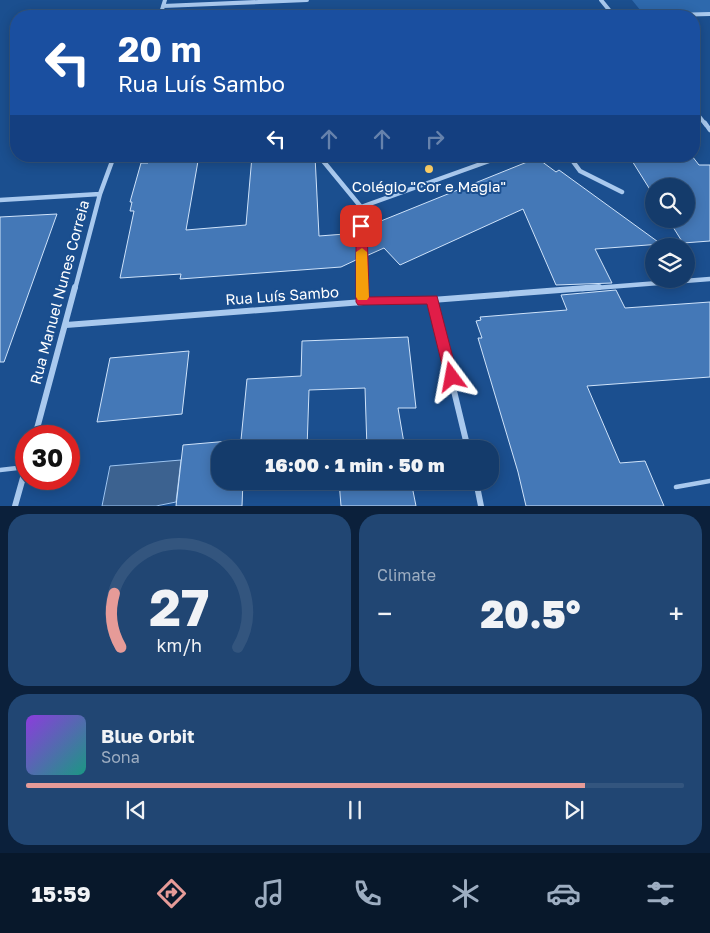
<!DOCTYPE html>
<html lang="en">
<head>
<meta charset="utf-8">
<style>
	body { margin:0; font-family:"Golos Text",sans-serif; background:#214673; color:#f1f3f6; height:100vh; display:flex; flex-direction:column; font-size:19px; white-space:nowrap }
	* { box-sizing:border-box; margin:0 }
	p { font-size:16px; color:#9dadc1 }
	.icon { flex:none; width:28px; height:28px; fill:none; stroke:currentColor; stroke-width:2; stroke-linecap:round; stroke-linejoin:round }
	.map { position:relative; height:506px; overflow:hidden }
	.side { display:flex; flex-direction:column; gap:8px; padding:8px; background:#0b203b; flex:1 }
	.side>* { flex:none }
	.hud { position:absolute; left:10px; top:10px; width:690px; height:152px; border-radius:20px; box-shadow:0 2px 12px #0003,0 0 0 1px #33557e; background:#1a4fa0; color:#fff; overflow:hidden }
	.fabs { position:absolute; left:645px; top:178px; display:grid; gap:10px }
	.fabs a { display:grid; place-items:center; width:50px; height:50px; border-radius:50%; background:#143b6b; box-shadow:0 2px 12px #0003,0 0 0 1px #33557e; font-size:25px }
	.speed { position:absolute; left:15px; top:425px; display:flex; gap:10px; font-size:25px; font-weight:700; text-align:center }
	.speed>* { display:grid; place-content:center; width:65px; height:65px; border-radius:50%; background:#143b6b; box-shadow:0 2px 12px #0003,0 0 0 1px #33557e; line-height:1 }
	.speed .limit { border:8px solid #d22; background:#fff; color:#111 }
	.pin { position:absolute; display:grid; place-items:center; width:42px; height:42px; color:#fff; margin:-21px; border-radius:10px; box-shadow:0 2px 8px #0006 }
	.me { position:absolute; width:55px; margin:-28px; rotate:347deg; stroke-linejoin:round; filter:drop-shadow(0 0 4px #0008) }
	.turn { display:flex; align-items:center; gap:18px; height:105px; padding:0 25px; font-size:22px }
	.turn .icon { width:65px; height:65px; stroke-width:2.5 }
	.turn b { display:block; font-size:35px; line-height:42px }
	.lanes { display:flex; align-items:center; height:48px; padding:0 25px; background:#0003; justify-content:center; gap:25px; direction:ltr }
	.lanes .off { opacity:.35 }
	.big { font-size:38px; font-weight:800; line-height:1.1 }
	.side .card { flex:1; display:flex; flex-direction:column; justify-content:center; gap:8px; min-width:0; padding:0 18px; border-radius:20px; background:#214673 }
	.side .dial { align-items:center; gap:0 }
	.dial svg { height:130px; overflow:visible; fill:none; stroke:#33557e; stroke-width:7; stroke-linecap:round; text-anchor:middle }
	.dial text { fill:#f1f3f6; stroke:none }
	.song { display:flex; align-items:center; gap:15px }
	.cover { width:60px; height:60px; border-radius:8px; background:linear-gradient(135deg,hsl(270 70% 55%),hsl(170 70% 35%)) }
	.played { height:5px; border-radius:2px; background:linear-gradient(90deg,#e69b98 85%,#33557e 85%) }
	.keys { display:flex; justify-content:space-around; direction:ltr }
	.heat { display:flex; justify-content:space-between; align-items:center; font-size:28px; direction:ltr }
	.side .tiles { flex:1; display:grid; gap:8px; grid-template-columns:1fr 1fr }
	.card:last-child { grid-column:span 2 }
	.trip { position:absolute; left:211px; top:440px; width:288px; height:50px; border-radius:20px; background:#143b6b; box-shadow:0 2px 12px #0003,0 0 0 1px #33557e; font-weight:800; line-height:50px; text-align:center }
	.dock { display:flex; height:80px; justify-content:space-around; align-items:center; background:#08182b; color:#9dadc1 }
	.dock .icon { width:35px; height:35px }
	.dock .selected { color:#e69b98 }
	.dock b { font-size:22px; color:#f1f3f6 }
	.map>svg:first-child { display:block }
	.green { fill:#2e69ad }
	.water { fill:#3c6290; stroke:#9cc4f0 }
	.building { fill:#4478b7; stroke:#cfe3fa }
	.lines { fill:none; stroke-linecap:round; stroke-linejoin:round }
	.service { stroke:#a9c9ee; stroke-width:4.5 }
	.minor-far2 { stroke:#a9c9ee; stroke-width:4 }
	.minor-far1 { stroke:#a9c9ee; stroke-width:4.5 }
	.minor { stroke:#a9c9ee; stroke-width:6 }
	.route { fill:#e11d48; stroke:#92132f }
	.slow { fill:#f59e0b }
	.poi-dot { fill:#ffd166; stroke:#1b4f8f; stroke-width:2 }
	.labels { text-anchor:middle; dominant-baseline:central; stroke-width:4; stroke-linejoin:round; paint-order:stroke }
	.poi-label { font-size:15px; fill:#fff; stroke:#1b4f8f }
	.street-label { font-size:15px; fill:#fff; stroke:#1b4f8f }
</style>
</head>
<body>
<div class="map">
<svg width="710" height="506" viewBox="0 0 710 506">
	<rect width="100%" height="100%" fill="#1b4f8f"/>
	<path class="green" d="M632 0H710V14L645 16Z"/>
	<path class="water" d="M181 460 176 502 156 506H102L110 466Z"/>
	<path class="building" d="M150 156H182L181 162 198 161 186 230 246 225 252 156H315L319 236 358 233V259L341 267 180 279 181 274 120 278 134 211H130L132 202H130L141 163H148Z
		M629 156H692L699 165H710V241L683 243 668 219H686V186H654V196Z
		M537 158 556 172 559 170 661 244 595 249 612 283 556 285 523 209 400 265 384 248 366 256V232H370L366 227Z
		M57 214 4 362H0V217Z
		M616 290 625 308 710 302V377L587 386 620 463 645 461 664 506H526L518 472 478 338H482L476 321 481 320 480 317 567 310 561 295Z
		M408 337 416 408H398L405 449H367L365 388 309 390 307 449H220V481H243L242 506H176L183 445 241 440 247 379 301 376 302 341Z
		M189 351 182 414 97 422 110 358Z
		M339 481H411L416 506H341Z"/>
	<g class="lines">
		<path class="service" d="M0 470 26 467
			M676 487 710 481"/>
		<path class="minor-far2" d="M601 0 614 16
			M163 6 307 0
			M160 16 165 0
			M635 16 710 14
			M694 110 706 125"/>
		<path class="minor-far1" d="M705 123 710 130
			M319 156 361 207 363 289
			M569 156 580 171 622 192
			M0 200 100 194
			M361 207 503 156
			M75 289 100 194 114 156
			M582 289 710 279"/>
		<path class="minor" d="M363 287V302
			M432 300 468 449
			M66 325 363 302 432 300 599 287
			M35 436 75 287
			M476 481 481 506
			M15 506 26 467"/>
	</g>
	<path class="route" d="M361 223 367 226 369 297 437 296 458 377 456 381 452 382 447 381 445 377 427 304 358 305 356 302V226Z"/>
	<path class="slow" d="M362 248 367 252 369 297 367 300H358L356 297V252Z"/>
	<circle class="poi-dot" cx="429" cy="169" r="5"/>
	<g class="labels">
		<g class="poi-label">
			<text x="429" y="186">Colégio "Cor e Magia"</text>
		</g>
		<g class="street-label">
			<text transform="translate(59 292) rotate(-75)">Rua Manuel Nunes Correia</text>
			<text transform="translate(282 295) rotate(-4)">Rua Luís Sambo</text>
		</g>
	</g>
</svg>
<div class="fabs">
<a><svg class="icon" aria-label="search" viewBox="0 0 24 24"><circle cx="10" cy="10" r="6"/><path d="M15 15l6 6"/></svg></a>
<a><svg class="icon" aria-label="layers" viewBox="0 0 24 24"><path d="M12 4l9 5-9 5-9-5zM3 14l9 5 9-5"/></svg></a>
</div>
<div class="speed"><div class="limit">30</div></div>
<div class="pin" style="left:361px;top:226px;background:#d93025"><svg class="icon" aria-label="arrive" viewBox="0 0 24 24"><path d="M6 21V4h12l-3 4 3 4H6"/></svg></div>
<svg class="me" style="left:452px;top:377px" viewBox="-20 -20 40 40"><path d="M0-17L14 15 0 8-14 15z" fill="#e11d48" stroke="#fff" stroke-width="4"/></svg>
<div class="trip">16:00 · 1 min · 50 m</div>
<div class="hud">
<div class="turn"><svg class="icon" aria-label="left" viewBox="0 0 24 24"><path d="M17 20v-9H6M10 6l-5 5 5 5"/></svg><div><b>20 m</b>Rua Luís Sambo</div></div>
<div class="lanes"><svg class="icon" aria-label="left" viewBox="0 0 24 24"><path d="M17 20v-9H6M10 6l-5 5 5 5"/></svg><svg class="icon off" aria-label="ahead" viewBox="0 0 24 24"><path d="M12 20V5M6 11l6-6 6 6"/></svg><svg class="icon off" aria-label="ahead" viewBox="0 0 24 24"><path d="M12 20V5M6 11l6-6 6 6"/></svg><svg class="icon off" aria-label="right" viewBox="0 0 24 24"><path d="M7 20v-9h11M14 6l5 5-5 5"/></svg></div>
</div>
</div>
<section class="side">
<div class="tiles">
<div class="card dial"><svg viewBox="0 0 100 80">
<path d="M14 69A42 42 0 1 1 86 69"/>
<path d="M14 69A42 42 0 0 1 10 36" stroke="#e69b98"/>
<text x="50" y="56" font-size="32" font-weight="700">27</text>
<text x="50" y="72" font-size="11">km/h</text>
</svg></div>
<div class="card"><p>Climate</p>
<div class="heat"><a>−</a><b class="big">20.5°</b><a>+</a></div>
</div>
<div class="card">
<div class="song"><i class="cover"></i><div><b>Blue Orbit</b><p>Sona</p></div></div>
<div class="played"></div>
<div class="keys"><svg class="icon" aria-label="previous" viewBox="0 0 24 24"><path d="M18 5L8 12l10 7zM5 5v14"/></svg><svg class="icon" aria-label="pause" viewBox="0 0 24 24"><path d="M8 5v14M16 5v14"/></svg><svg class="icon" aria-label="next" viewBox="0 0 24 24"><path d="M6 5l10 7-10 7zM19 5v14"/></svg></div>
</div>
</div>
</section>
<nav class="dock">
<b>15:59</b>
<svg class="icon selected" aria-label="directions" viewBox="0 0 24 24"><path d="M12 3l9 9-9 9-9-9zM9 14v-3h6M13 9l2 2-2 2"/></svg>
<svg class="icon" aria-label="music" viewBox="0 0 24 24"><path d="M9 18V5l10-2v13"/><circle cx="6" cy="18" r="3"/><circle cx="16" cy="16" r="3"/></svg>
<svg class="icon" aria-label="phone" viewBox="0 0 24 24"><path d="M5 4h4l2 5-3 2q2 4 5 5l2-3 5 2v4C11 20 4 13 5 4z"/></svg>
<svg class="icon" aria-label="climate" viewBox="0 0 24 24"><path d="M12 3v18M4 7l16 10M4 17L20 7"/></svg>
<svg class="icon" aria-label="car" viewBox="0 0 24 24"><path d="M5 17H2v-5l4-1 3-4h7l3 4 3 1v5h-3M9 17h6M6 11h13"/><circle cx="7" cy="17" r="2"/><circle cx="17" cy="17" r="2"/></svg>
<svg class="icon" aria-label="filters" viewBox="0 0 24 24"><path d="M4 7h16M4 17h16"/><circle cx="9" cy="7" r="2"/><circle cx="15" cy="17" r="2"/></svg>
</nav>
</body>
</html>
